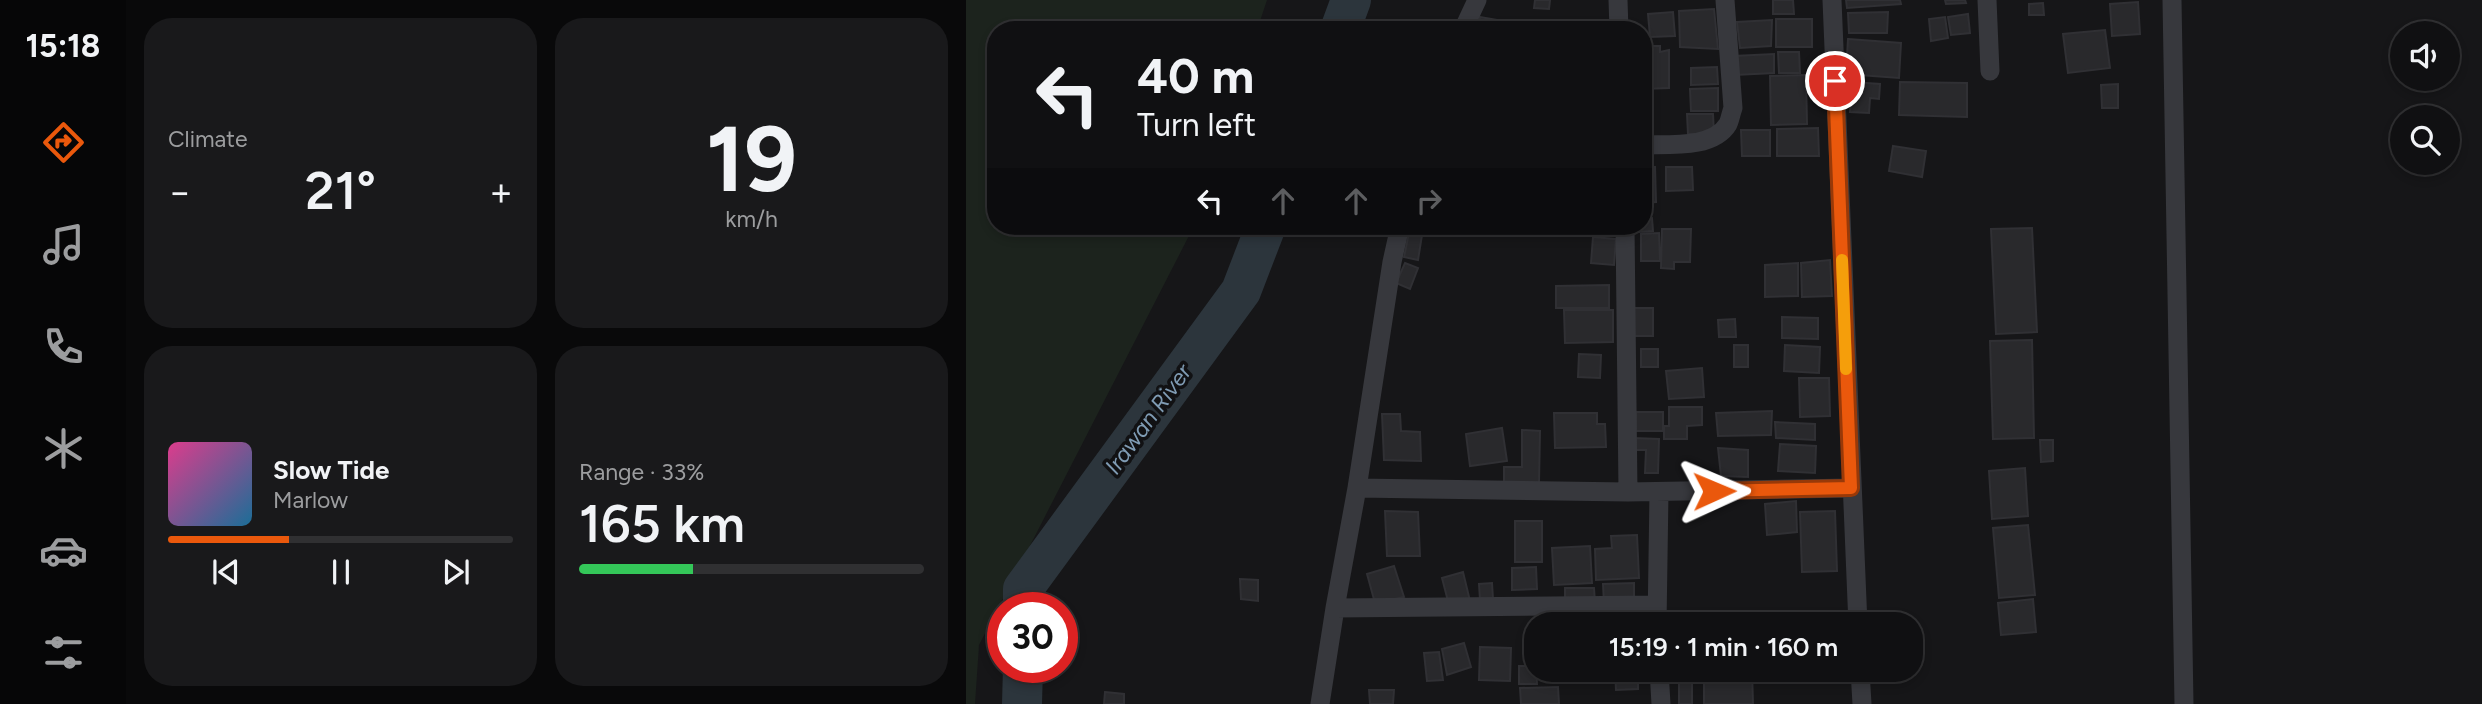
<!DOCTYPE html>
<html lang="en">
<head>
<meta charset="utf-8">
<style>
	body { margin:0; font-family:Figtree,sans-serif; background:#19191b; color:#f1f3f6; height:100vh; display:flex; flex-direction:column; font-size:26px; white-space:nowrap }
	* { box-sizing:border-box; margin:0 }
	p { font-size:23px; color:#9c9d9f }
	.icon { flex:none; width:38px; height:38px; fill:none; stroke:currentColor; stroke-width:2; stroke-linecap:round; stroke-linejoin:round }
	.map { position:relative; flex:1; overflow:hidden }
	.panel { display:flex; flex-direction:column; gap:18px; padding:18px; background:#09090a; width:840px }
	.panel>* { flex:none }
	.banner { position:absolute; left:21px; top:21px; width:665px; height:214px; border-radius:28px; box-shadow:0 4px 10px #0003,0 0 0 2px #303032; background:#101012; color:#f1f3f6; overflow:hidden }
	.buttons { position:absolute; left:1424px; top:21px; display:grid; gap:14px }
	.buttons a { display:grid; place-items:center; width:70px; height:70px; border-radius:50%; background:#101012; box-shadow:0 4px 10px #0003,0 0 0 2px #303032; font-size:35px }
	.speed { position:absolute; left:21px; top:592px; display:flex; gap:14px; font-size:35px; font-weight:700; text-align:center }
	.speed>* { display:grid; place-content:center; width:91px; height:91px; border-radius:50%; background:#101012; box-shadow:0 4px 10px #0003,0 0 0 2px #303032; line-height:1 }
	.speed .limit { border:10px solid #d22; background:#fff; color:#111 }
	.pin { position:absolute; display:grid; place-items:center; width:60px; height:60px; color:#fff; margin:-30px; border:4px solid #fff; border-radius:50%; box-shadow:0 2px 7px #0007 }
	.me { position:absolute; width:77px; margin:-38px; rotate:89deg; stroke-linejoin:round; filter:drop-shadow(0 0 5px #0008) }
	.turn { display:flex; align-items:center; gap:24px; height:147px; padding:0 35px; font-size:32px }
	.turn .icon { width:91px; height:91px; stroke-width:2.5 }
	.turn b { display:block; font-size:49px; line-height:60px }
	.lanes { display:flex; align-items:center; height:66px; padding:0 35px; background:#0003; justify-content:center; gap:35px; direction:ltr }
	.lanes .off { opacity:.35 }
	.big { font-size:52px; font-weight:600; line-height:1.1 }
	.panel .tile { flex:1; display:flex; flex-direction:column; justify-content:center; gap:10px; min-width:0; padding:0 24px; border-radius:28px; background:#19191b }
	.panel .dial { align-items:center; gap:0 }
	.dial b { font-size:91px; line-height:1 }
	.song { display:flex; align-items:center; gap:21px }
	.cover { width:84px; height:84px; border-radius:10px; background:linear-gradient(135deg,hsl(330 70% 55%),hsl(200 70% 35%)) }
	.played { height:7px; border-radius:4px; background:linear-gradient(90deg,#ea580c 35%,#303032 35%) }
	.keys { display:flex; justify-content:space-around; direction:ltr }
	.heat { display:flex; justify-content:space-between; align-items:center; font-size:38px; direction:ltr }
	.charge { height:10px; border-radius:5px; background:linear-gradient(90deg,#34c759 33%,#303032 0) }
	.panel .tiles { flex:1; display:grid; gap:18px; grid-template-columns:repeat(2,1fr) }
	.trip { position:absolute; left:558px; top:612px; width:399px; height:70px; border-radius:28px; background:#101012; box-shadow:0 4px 10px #0003,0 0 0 2px #303032; font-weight:600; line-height:70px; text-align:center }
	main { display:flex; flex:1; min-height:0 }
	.dock { display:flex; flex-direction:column; width:126px; justify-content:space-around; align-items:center; background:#060607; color:#9c9d9f }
	.dock .icon { width:49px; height:49px }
	.dock .active { color:#ea580c }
	.dock b { font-size:32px; color:#f1f3f6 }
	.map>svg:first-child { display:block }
	.green { fill:#1c231d }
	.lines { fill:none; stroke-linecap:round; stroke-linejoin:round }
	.river { stroke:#2c353c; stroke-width:40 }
	.building { fill:#29292c; stroke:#303034; stroke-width:2 }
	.street { stroke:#37383d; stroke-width:19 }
	.route-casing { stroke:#983908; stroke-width:18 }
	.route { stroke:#ea580c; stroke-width:12 }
	.slow { stroke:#f59e0b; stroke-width:12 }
	.labels { text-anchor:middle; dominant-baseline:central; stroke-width:7; stroke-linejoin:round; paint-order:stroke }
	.water-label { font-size:23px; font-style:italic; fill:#7f9bb3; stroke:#111113 }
</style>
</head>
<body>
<main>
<nav class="dock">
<b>15:18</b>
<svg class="icon active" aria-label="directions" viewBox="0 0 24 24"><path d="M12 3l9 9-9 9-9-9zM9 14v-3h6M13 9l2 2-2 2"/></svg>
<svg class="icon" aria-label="music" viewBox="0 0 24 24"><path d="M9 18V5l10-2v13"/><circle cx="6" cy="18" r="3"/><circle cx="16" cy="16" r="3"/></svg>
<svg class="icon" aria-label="phone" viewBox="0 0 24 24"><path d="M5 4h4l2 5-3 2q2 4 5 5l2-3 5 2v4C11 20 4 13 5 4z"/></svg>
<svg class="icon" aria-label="climate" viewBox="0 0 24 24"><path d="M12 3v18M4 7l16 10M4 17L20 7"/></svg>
<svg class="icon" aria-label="car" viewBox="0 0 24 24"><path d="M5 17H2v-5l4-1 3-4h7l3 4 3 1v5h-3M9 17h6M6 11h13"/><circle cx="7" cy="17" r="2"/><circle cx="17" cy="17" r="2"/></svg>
<svg class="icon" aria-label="filters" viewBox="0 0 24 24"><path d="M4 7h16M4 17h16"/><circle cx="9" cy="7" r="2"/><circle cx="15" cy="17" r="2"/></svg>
</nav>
<section class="panel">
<div class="tiles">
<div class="tile"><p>Climate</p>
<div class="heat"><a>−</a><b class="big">21°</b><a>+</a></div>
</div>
<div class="tile dial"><b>19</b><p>km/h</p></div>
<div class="tile">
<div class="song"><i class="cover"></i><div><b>Slow Tide</b><p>Marlow</p></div></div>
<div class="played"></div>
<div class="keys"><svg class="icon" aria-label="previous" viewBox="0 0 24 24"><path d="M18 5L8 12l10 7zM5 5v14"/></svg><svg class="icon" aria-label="pause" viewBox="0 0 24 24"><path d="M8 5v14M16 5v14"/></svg><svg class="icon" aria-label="next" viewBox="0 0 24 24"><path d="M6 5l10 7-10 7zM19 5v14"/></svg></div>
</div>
<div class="tile"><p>Range · 33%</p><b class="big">165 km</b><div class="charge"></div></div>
</div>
</section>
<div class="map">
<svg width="1516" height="704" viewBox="0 0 1516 704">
	<rect width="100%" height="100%" fill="#161618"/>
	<path class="green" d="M0 0H301L291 30H30V226H228L13 645 9 704H0Z"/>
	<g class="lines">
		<path class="river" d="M374 30 385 0
			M57 607V589L275 291 300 226
			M56 704 57 667"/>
	</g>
	<path class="building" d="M569 0H584L583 9 568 8Z
		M807 0H827L828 14H807Z
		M880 0H934L935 4 881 8Z
		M979 0H999L1000 3 980 4Z
		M1172 2 1174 34 1146 36 1144 4Z
		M1077 3 1078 15H1063V4Z
		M748 9 752 49 714 47 713 11Z
		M707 12 709 36 684 37 682 14Z
		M922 12 921 33H883L882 13Z
		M1002 14 1004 33 985 35 982 17Z
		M514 17 537 21 535 30H512Z
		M979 17 982 38 965 41 963 19Z
		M810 19H846V47H810Z
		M806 20 805 46 774 48 771 22Z
		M645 22V30H618L617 24Z
		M563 24H587V30H563Z
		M1139 30 1144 68 1102 73 1097 34Z
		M882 39 935 43 933 78 880 74Z
		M677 46H694V52L703 50V88L677 89Z
		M812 52H833L834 73H813Z
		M808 54V73L769 75 768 56Z
		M751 67 752 84 725 85V68Z
		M840 75 841 124 805 125 804 76Z
		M886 82 914 84 913 99 904 98 903 113 884 112Z
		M934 82 1001 83V117L933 115Z
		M1152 84V108H1136L1135 85Z
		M752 88V111H725L724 89Z
		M721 114H747L748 134H722Z
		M852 128 853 156H811V129Z
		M775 130H804V156H776Z
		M927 146 960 151 956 177 923 171Z
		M677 167H689L690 202 677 203Z
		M700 167H726L727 190 700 191Z
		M686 218 687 231 672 232V226H677V219Z
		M582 226H611L612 227 582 231Z
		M1066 228 1071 332 1030 334 1025 229Z
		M696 229H725L724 262H708V269L695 268Z
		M443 233 456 235 452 260 438 257Z
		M693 233 694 261H675V234Z
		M627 237 650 239 648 265 625 263Z
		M864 260 866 296 836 297 835 263Z
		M439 263 452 268 444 289 430 283Z
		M832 263V296L799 297V265Z
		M643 285V308H590V286Z
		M666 308H687V336H666Z
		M598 310H647V342L599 343Z
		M816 317 852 318V339L816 338Z
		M769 319 770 337H753L752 320Z
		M1066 340 1068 438 1027 439 1024 341Z
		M768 345H782V367H768Z
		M819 345 854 347 853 373 818 371Z
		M675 349H692V367H675Z
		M613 354 635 355 634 378 612 377Z
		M736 368 738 397 703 399 700 371Z
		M833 378H863L864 416 834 417Z
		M703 407H736V425L721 426V439H698V426H703Z
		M806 411 805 435 752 436 750 413Z
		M670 412H697V431H670Z
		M588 413H631V424H639L640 447 589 448Z
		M416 414H434L435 431 454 432 455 461 418 460Z
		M809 422 849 424V440L810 438Z
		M536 428 541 461 504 466 500 434Z
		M556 430 574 431 573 483 538 482V467H556Z
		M667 438 693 439 692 473H679L680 450H667Z
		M1074 440H1087V461L1075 462Z
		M814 444 850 446 849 473 812 471Z
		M752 448 782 450V477L755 476Z
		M1059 468 1062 516 1026 519 1023 471Z
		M830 501 831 532 801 535 799 504Z
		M419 511 452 512 454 556H421Z
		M869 511 871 571 836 572 834 512Z
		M549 521H576V562H549Z
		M1062 525 1069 595 1033 598 1027 528Z
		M671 535 673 578 630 580 629 549 646 548 645 536Z
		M624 546 626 583 588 585 586 548Z
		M428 566 438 597 409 603 401 574Z
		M570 567 571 589 546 590V568Z
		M497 572 504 601 483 605 476 578Z
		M274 579 292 580V601L275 599Z
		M526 583 527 599 514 600 513 584Z
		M668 583V604H638L637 584Z
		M599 588H628L629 603H599Z
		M1067 599 1070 632 1035 635 1032 603Z
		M498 643 505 667 481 675 476 649Z
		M514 647 545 648 544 681 513 680Z
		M473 652 477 680 461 681 458 653Z
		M553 666H570L571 684H553Z
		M604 670H629V675H605Z
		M649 670H672V689L650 690Z
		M738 670H786L787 704H738Z
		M713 681H726V704H713Z
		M592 687 593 704H555L554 688Z
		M403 690H428L427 704H404Z
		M139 692 158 694V704H138Z"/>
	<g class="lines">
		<path class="street" d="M652 0 653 30
			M866 0 892 625
			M1021 0 1024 71
			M1206 0 1218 704
			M497 30 511 0
			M677 145C702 144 747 149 762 124 764 120 765 113 767 108L759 0
			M659 226 662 492
			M391 488 662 492 885 488
			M369 608 690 605
			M691 625 693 492
			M693 670 695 704
			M894 670 896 704
			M354 704 369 608 391 488 426 262 434 226"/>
	</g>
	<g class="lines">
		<defs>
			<path id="route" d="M748 491 885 488 869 81"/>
		</defs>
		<use href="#route" class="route-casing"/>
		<use href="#route" class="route"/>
		<path class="slow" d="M876 260 880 369"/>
	</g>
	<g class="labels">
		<g class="water-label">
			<text transform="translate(182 419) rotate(-54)">Irawan River</text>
		</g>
	</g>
</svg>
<div class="buttons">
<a><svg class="icon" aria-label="sound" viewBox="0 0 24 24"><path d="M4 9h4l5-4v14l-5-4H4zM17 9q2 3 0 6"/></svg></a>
<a><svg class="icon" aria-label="search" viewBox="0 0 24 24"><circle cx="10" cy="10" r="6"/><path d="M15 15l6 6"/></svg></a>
</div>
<div class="speed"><div class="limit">30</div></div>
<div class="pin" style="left:869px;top:81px;background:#d93025"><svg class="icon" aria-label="arrive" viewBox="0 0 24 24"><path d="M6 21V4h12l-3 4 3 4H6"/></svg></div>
<svg class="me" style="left:748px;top:491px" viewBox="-20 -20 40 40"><path d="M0-17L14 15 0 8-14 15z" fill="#ea580c" stroke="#fff" stroke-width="4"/></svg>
<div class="trip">15:19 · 1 min · 160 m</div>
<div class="banner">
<div class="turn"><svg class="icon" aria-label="left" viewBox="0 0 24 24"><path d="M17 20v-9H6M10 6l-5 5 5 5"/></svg><div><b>40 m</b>Turn left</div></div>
<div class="lanes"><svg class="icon" aria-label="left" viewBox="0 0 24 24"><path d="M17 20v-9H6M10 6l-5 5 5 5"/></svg><svg class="icon off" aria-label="ahead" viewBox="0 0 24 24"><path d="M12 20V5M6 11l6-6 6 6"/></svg><svg class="icon off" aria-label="ahead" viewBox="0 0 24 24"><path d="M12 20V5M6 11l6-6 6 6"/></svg><svg class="icon off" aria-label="right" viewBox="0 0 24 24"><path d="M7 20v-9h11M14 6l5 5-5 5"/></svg></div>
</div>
</div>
</main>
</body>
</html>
